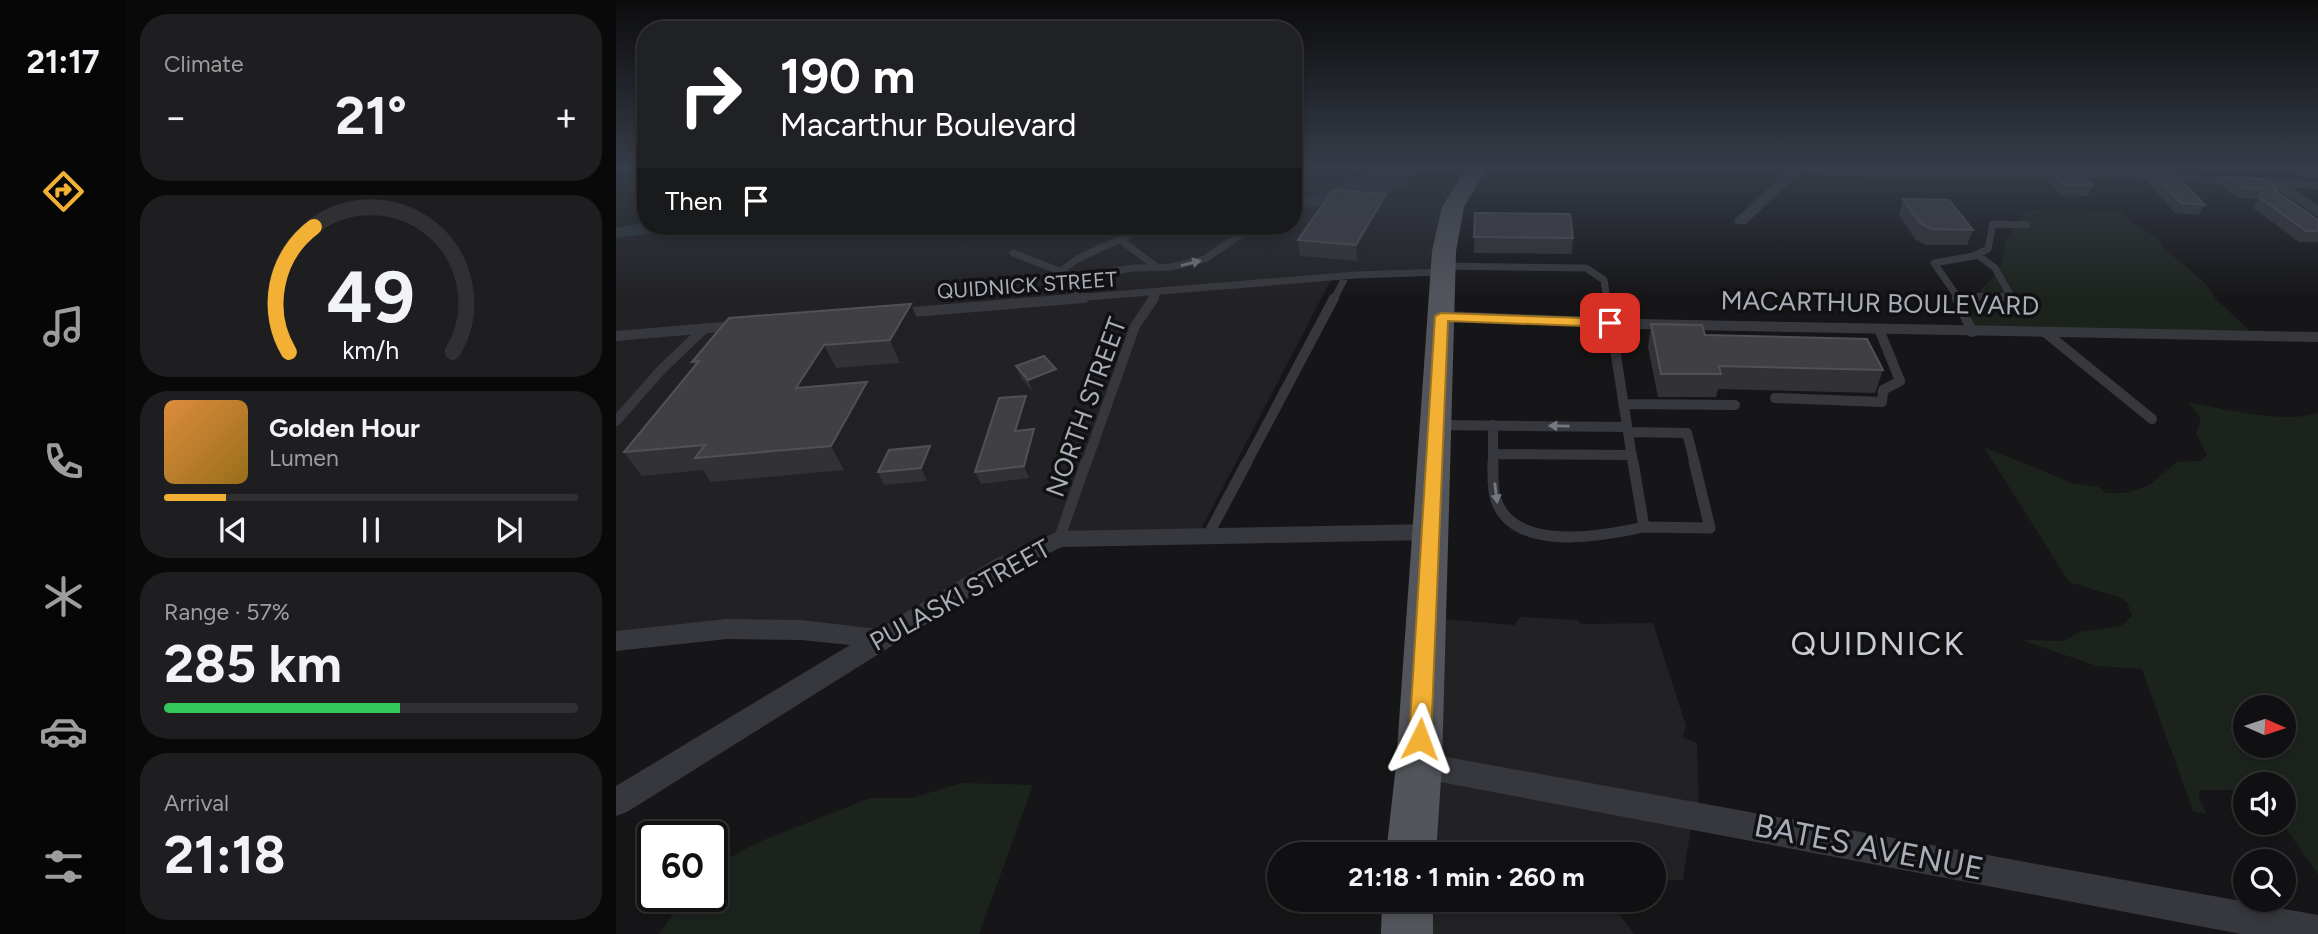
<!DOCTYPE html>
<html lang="en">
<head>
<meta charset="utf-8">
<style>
	body { margin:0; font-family:Figtree,sans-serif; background:#1e1e20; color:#f1f3f6; height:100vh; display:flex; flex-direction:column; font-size:26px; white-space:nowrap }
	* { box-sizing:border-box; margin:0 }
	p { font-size:23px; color:#9c9d9f }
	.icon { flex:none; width:38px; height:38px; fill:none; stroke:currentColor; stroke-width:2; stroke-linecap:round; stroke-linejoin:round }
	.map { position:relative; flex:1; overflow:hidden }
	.panel { display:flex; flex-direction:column; gap:14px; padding:14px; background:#09090a; width:490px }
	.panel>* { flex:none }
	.banner { position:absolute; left:21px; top:21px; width:665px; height:214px; border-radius:28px; box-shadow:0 4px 10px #0003,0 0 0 2px #303032; background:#202124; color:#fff; overflow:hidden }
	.needle { width:46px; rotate:93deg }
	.buttons { position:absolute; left:1617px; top:695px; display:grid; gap:14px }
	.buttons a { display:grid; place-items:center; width:63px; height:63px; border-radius:50%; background:#101012; box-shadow:0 4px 10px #0003,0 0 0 2px #303032; font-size:35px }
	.speed { position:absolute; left:21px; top:821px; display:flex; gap:14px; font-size:35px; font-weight:700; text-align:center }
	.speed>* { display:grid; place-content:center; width:91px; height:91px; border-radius:50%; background:#101012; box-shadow:0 4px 10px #0003,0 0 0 2px #303032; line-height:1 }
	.speed .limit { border:4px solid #111; border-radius:10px; background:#fff; color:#111 }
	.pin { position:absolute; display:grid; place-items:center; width:60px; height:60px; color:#fff; margin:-30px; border-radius:14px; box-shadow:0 4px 10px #0006 }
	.me { position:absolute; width:77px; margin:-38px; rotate:3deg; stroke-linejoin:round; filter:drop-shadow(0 0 5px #0008) }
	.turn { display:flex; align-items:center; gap:24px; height:147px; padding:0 28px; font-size:32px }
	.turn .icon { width:91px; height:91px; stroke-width:2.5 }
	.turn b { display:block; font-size:49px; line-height:60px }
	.then { display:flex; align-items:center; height:66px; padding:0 28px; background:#0003; gap:14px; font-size:26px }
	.big { font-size:52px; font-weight:700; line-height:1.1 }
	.panel .tile { flex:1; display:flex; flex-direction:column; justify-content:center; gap:10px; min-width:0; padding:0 24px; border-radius:28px; background:#1e1e20 }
	.panel .dial { align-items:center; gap:0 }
	.dial svg { height:182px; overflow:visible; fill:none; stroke:#303032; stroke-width:7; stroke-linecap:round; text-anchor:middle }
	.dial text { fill:#f1f3f6; stroke:none }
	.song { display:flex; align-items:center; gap:21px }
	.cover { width:84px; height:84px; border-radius:10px; background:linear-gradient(135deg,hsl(30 70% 55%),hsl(40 70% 35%)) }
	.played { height:7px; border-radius:4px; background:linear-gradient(90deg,#f2b134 15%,#303032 15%) }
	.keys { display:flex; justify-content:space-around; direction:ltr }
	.heat { display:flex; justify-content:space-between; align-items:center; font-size:38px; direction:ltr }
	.charge { height:10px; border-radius:5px; background:linear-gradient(90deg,#34c759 57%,#303032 0) }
	.trip { position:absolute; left:651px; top:842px; width:399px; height:70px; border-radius:35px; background:#101012; box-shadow:0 4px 10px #0003,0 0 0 2px #303032; font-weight:700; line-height:70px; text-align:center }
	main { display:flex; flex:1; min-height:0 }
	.menu { display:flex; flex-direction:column; width:126px; justify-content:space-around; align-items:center; background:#060607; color:#9c9d9f }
	.menu .icon { width:49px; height:49px }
	.menu .active { color:#f2b134 }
	.menu b { font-size:32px; color:#f1f3f6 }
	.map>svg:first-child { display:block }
	.built { fill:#222225 }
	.green { fill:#1c231d; fill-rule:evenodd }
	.water { fill:#2c353c }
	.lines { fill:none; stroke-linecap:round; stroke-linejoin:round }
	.lane-far2 { stroke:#37383d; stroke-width:7 }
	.lane-far1 { stroke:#37383d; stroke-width:10 }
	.lane { stroke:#37383d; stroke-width:11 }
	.street { fill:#37383d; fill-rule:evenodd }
	.primary { fill:#53555c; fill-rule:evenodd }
	.wall { fill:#323236 }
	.shaded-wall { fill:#212124 }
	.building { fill:#3f3f44; stroke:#4f5156; stroke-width:2 }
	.oneway { fill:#757881 }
	.route { fill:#f2b134; stroke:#9d7322; stroke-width:2 }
	.labels { text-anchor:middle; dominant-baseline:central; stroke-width:7; stroke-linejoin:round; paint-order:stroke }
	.far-street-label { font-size:21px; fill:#a8adb8; stroke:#111113 }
	.street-label { font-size:26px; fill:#a8adb8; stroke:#111113 }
	.near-street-label { font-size:32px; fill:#a8adb8; stroke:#111113 }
	.near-neighbourhood-label { font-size:33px; letter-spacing:2px; fill:#c9ccd4; stroke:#111113 }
</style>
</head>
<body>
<main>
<nav class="menu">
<b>21:17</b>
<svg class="icon active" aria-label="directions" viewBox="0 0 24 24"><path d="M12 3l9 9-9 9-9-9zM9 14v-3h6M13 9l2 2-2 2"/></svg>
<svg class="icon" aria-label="music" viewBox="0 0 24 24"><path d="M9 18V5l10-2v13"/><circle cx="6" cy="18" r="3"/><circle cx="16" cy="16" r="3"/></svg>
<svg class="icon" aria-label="phone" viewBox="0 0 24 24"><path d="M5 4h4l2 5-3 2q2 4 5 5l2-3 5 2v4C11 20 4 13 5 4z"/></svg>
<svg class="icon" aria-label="climate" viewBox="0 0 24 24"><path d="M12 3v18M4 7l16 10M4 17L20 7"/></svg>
<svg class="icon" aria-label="car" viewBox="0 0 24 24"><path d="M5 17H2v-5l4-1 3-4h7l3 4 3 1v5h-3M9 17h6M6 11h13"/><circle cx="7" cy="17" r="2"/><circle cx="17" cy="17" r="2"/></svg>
<svg class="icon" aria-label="filters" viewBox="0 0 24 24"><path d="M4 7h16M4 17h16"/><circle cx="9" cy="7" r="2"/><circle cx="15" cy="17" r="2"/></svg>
</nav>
<section class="panel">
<div class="tile"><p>Climate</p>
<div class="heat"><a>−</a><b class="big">21°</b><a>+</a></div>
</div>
<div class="tile dial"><svg viewBox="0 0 100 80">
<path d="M14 69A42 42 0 1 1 86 69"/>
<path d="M14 69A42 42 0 0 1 25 14" stroke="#f2b134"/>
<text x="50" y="56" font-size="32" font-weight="700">49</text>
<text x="50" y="72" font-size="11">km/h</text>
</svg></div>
<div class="tile">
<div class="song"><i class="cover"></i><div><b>Golden Hour</b><p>Lumen</p></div></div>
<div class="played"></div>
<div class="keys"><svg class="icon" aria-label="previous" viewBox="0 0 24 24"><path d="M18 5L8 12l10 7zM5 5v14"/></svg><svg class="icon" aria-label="pause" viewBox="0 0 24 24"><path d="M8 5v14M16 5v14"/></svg><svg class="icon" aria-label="next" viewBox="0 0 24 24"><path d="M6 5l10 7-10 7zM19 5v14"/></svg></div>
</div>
<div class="tile"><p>Range · 57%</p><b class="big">285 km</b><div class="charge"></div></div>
<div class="tile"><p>Arrival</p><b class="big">21:18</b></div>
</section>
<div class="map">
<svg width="1702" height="934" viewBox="0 0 1702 934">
	<rect width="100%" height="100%" fill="#161618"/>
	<path class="built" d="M677 168H744L737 175 751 173 734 182 677 203Z
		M810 201 838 202 825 272 715 280 583 533 438 542 273 636 184 631 0 644V238L99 226H677V208Z
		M904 617 961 620 965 624 1037 623 1070 726 1066 737 1081 743 1083 811 1076 819 1067 880 1038 881V854H799L813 618 899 625Z
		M796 900H1004V915L1018 934H793Z"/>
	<path class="green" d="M0 168H30V222L0 228Z
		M800 168H862L838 202C809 201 783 208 755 206L751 200 787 187Z
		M1416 210 1508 211 1511 217 1523 227 1543 239 1549 249 1588 282 1600 299 1638 335 1359 331 1356 320 1357 298 1384 270 1390 239 1407 215Z
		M1573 402C1606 409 1670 424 1702 413V874L1666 823 1668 784H1629V790H1583V797L1590 814 1577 811 1526 669 1481 666 1405 640 1448 641 1464 632 1505 626 1516 616 1512 604 1505 598 1453 582 1368 447 1456 483 1483 487 1490 493H1509L1532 486 1561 462 1584 461 1591 455 1580 434 1585 420ZM1668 707V746H1629V707Z
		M346 783 417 785 363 934H43L71 896H96V867L143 842 254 798H296Z"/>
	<path class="water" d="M760 168H800L787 187 751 200 680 209 677 208V203L682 201 734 182Z
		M30 222V226H99L0 238V228Z"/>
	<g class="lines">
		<path class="lane-far2" d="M1033 168 1041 171
			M503 239 542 268
			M397 253 459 277 458 299
			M827 266 970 268 988 280 991 299
			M445 271 461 259 533 226
			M459 277 517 268 555 267 589 259 624 235 625 226
			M1342 298H1396L1379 268 1363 256
			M447 299 740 275 826 272
			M537 299 541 293
			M718 299 730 276
			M1343 299 1318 263 1358 256 1372 249 1377 224 1411 225"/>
		<path class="lane-far1" d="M991 298 1017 464
			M1341 298 1356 332
			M1342 298H1396
			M284 313 468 298
			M1430 333 1536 419
			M0 336 118 326
			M1159 398 1266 402 1267 390 1284 381 1263 329
			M1007 404 1119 405
			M0 421 45 370 89 328
			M822 425 1011 427
			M877 425V464
			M1012 432 1071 433 1079 464
			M878 454 1016 455
			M470 464 519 326 538 298
			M630 464 718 298"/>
		<path class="lane" d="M877 462C877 474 876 489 880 500 898 553 987 536 1028 527
			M1017 462 1028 527 1094 528 1078 462
			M591 537 631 462
			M443 539 470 462"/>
		<path class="street" d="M1169 168 1491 170 1702 181V189L1677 188 1702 206V217L1658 187 1491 178 1227 176 1184 173 1130 224H1120L1118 221 1120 218 1170 171Z
			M826 311 1022 319 1702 332V342L1022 329 820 320 817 316 820 312Z
			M814 524 822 526 825 532 822 538 814 540 446 547 395 571 11 812 0 816V786L234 645 185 640 111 639 0 651V631L111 619 185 620 262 629 379 559 443 531Z
			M803 752 1702 915V934H1625L803 778 793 774 789 765 793 756Z"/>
		<path class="primary" d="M850 168H871L848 207 840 251 826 765 820 854H770L780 765 816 251 826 207Z
			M766 900H817V934H765Z"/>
	</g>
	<path class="wall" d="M1523 168H1542L1541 170 1523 169Z
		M1584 168H1639L1636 174 1589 172Z
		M1674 168H1702V179L1686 178Z
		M1435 170 1476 185 1472 196 1444 195 1431 180Z
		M1537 173 1589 205 1583 215 1559 213 1532 183Z
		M1612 177 1663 190 1662 192 1702 220V242H1683L1637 208 1642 199 1621 198 1607 187Z
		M1287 199 1357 230 1351 245H1310L1299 239 1283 215Z
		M771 210 741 261 684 256 682 240Z
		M859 213 957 238 956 254 858 253Z
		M1035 324 1089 335 1267 370 1259 393 1102 389 1100 397H1042L1032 347Z
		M304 326 284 363 220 368 209 385 263 405 228 470 95 482 87 470 26 476 8 452 79 366 76 362Z
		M400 366 444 381 417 392 405 378Z
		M414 408 408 430 422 441 413 478 365 484 359 472Z
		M320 458 311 481 268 485 262 472Z"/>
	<path class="shaded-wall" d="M770 194 771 210 741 261 740 245Z
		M337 226H454L343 242Z
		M295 304 304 326 284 363 274 340Z
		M208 345 220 368 193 411 180 388Z
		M440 369 444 381 417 392 412 380Z
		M251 382 263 405 228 470 215 446Z
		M410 396 414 408 404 443 399 431Z
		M418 429 422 441 413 478 408 466Z
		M314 446 320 458 311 481 305 468Z"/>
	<path class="building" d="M1435 170H1460L1476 185H1448Z
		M1537 173 1559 174 1589 205 1565 203Z
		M1612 177 1649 179 1663 190 1657 189 1702 220V231H1690L1643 197 1649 189 1627 188Z
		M717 190 770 194 740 245 682 240Z
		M1287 199 1333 200 1357 230 1315 229 1304 223Z
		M859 213 954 214 957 238 858 237Z
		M295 304 274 340 208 345 180 388 251 382 215 446 79 458 89 445 8 452 83 361 76 362 113 318Z
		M1035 324 1086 325 1089 335 1251 339 1267 370 1103 366 1105 374H1045Z
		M428 356 440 369 412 380 400 366Z
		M410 396 399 431 418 429 408 466 359 472 383 398Z
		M314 446 305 468 262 472 273 450Z"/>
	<defs><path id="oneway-solid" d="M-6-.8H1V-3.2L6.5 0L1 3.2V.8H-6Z" transform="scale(1.75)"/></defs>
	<g class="oneway">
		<use href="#oneway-solid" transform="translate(575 263) rotate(-14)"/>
		<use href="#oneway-solid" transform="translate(943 426) rotate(-179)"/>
		<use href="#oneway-solid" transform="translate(880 493) rotate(83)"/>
	</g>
	<linearGradient id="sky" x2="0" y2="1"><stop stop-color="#0c0c0d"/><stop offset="0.56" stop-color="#363c48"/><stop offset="1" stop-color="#363c48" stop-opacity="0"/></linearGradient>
	<rect width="1702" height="299" fill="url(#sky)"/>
	<path class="route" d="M825 313 994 319 1001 323 994 327 832 321 815 739 812 746 804 748 797 746 793 739 819 316Z"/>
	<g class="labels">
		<g class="far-street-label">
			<text transform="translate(411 285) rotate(-4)">QUIDNICK STREET</text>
		</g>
		<g class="street-label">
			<text transform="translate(1264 303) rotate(1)">MACARTHUR BOULEVARD</text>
			<text transform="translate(470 407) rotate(-70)">NORTH STREET</text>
			<text transform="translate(344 595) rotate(-29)">PULASKI STREET</text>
		</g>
		<g class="near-street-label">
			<text transform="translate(1253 847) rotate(11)">BATES AVENUE</text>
		</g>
		<g class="near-neighbourhood-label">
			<text x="1262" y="643">QUIDNICK</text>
		</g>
	</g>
</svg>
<div class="buttons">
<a><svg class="needle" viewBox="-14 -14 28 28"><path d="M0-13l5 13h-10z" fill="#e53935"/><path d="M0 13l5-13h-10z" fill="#9c9d9f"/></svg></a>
<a><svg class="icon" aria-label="sound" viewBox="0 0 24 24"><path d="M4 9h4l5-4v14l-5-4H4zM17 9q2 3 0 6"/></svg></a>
<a><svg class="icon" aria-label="search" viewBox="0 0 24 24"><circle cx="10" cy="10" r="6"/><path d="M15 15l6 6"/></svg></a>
</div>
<div class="speed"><div class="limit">60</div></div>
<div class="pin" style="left:994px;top:323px;background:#d93025"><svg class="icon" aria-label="arrive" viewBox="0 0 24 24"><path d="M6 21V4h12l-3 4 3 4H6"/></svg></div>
<svg class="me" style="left:804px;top:739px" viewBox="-20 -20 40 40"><path d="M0-17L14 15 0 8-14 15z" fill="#f2b134" stroke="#fff" stroke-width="4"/></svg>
<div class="trip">21:18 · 1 min · 260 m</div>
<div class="banner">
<div class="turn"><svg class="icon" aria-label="right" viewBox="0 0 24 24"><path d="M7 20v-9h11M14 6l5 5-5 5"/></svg><div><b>190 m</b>Macarthur Boulevard</div></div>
<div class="then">Then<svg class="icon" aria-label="arrive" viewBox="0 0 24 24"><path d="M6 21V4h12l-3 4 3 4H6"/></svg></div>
</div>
</div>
</main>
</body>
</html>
